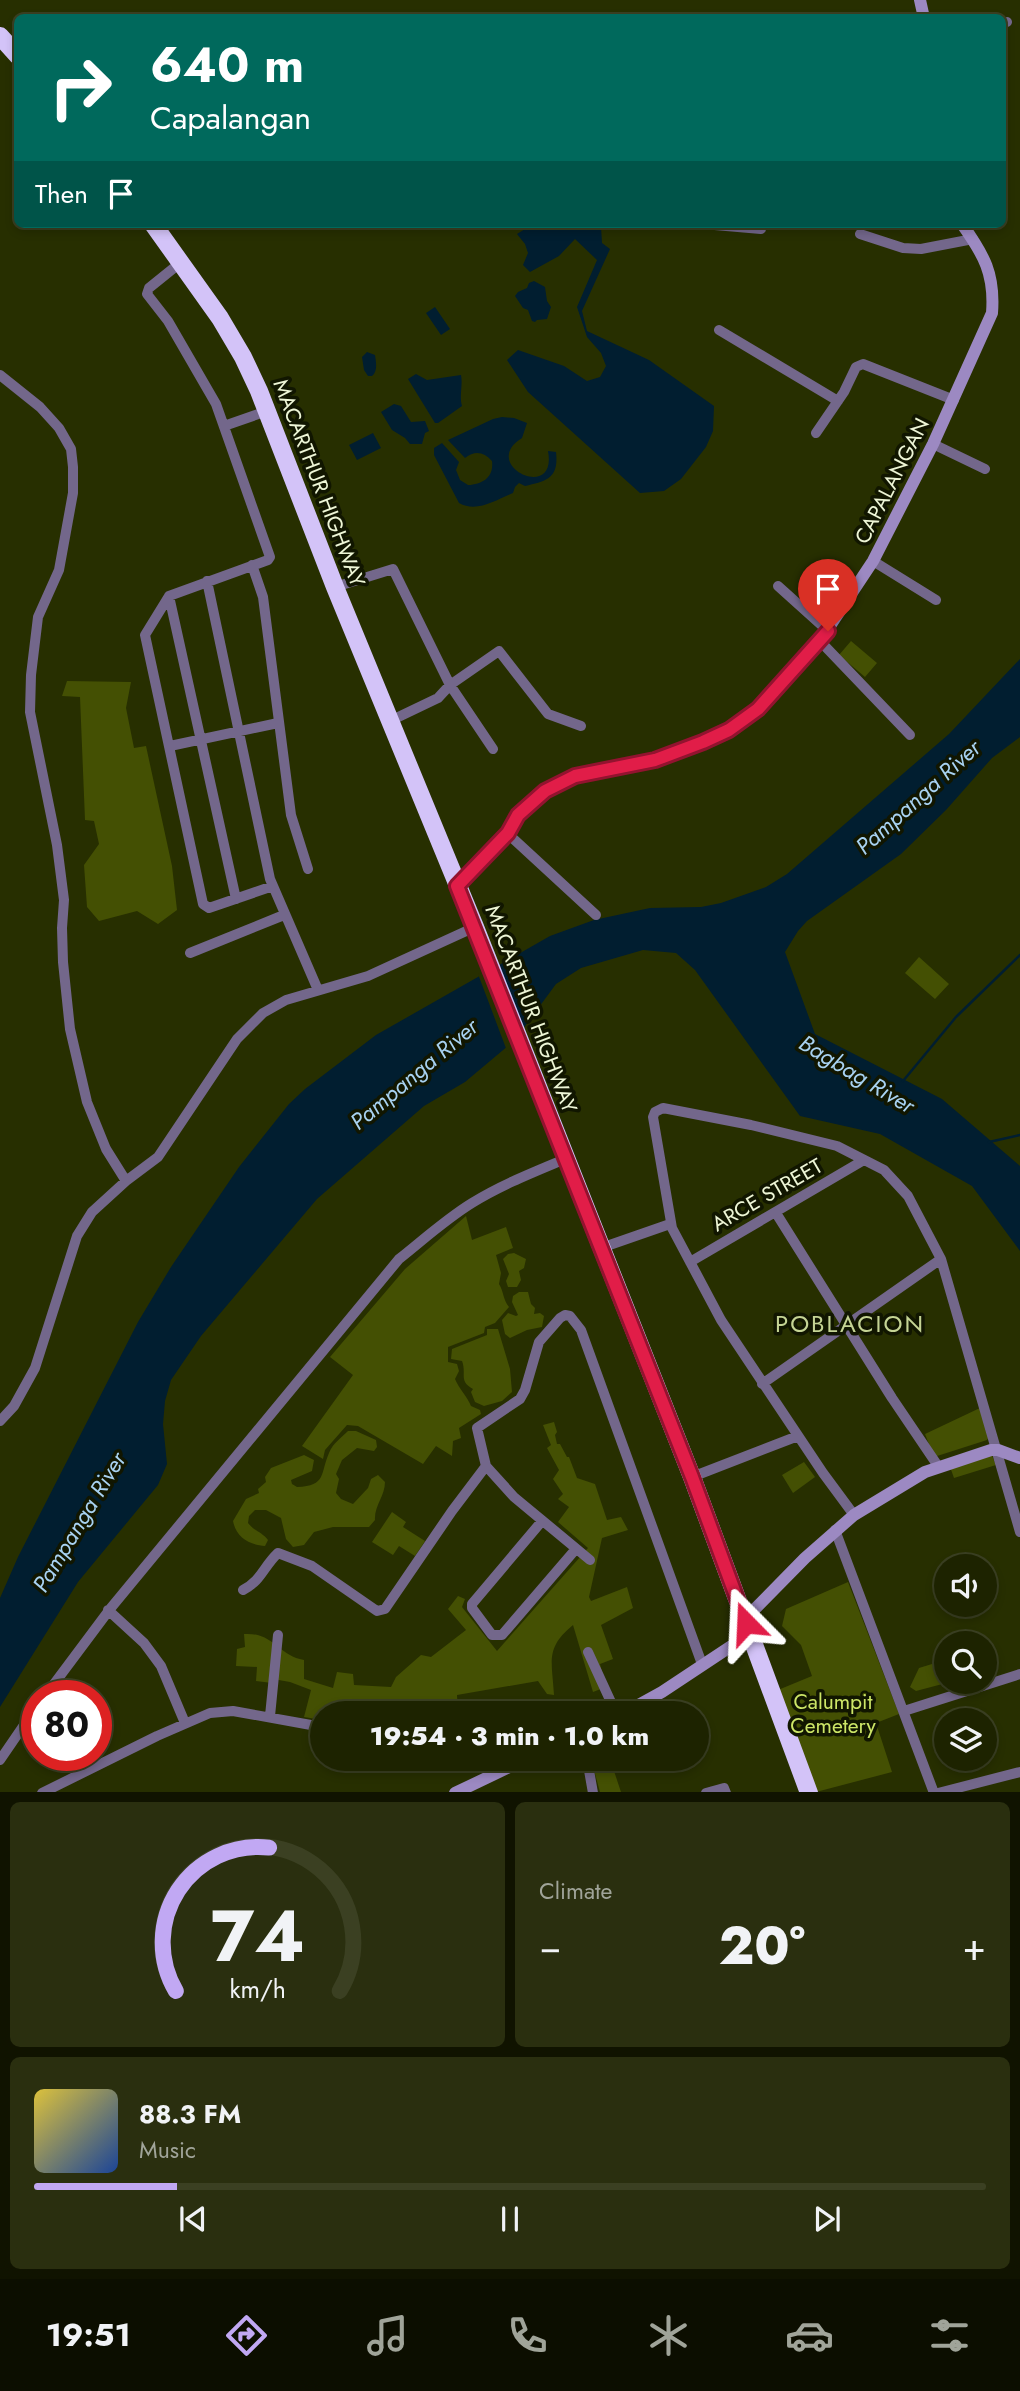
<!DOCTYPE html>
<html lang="en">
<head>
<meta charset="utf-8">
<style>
	body { margin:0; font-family:Jost,sans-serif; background:#2a2f0f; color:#f1f3f6; height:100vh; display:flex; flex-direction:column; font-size:26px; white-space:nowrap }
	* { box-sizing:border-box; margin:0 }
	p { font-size:23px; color:#a0a499 }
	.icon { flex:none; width:38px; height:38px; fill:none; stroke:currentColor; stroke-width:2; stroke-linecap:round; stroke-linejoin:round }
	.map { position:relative; height:1792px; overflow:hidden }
	.panel { display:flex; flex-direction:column; gap:10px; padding:10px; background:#101300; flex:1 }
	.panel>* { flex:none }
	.guide { position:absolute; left:14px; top:14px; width:992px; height:214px; border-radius:10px; box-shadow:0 4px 10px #0003,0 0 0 2px #3b4022; background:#00695c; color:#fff; overflow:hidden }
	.buttons { position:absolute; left:934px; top:1554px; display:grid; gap:14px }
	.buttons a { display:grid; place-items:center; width:63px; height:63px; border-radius:50%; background:#1d2300; box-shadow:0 4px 10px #0003,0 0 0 2px #3b4022; font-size:35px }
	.speed { position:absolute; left:21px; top:1680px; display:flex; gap:14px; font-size:35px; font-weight:700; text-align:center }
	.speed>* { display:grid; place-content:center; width:91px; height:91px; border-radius:50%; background:#1d2300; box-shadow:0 4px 10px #0003,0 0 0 2px #3b4022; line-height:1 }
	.speed .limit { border:10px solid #d22; background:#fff; color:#111 }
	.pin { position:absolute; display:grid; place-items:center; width:60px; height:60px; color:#fff; margin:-72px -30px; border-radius:50% 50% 50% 0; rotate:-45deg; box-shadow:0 0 7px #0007 }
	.pin .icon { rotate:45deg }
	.me { position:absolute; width:77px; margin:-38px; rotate:339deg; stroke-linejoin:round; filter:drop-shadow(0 0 5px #0008) }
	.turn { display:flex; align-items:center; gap:24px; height:147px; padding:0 21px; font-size:32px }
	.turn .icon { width:91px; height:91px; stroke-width:2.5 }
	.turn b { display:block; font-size:49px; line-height:60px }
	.then { display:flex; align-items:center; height:66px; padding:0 21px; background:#0003; gap:14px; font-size:26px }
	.big { font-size:52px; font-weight:800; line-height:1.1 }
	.panel .card { flex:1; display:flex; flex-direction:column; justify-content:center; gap:10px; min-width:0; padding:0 24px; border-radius:10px; background:#2a2f0f }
	.panel .dial { align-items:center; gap:0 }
	.dial svg { height:182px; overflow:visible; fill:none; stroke:#3b4022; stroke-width:7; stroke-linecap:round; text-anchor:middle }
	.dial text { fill:#f1f3f6; stroke:none }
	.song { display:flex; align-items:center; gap:21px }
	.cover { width:84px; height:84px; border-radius:10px; background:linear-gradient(135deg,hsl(50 70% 55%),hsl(220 70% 35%)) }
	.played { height:7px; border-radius:4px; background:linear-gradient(90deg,#c1a8f3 15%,#3b4022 15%) }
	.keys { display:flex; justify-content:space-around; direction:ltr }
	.heat { display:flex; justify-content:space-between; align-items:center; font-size:38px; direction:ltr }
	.panel .tiles { flex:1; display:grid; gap:10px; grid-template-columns:1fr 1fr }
	.card:last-child { grid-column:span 2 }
	.trip { position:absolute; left:310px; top:1701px; width:399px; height:70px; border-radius:35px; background:#1d2300; box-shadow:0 4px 10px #0003,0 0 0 2px #3b4022; font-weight:800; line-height:70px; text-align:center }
	.tab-bar { display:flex; height:112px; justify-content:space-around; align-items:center; background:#0c0e00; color:#a0a499 }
	.tab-bar .icon { width:49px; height:49px }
	.tab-bar .active { color:#c1a8f3 }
	.tab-bar b { font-size:32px; color:#f1f3f6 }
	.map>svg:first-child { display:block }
	.green { fill:#445003 }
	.water { fill:#011e30 }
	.pier { fill:#272f00 }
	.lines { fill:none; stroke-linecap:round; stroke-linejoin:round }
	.stream { stroke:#011e30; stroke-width:2.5 }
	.street { stroke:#73678b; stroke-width:10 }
	.secondary { stroke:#9c89c2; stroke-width:12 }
	.highway { stroke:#d3c3f8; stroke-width:18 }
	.route-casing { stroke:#92132f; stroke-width:18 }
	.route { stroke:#e11d48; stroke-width:12 }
	.labels { text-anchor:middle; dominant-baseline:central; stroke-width:7; stroke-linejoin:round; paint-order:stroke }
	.street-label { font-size:21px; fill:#eef6d6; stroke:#111600 }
	.park-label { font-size:21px; fill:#cde667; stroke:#111600 }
	.water-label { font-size:23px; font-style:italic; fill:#a8d2f1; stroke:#111600 }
	.quarter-label { font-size:24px; letter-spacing:2px; fill:#c5d494; stroke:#111600 }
</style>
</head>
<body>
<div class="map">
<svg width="1020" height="1793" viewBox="0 0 1020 1793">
	<rect width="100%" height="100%" fill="#272f00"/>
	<path class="green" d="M851 641 877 663 865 677 839 655Z
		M67 681 131 682 126 708 134 748 146 746 172 866 177 910 158 924 137 911 99 921 87 907 84 865 99 844 94 821 85 820 80 697 62 696Z
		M919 957 949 984 935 999 905 973Z
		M466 1216 472 1240 506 1227 513 1248 496 1255 501 1273 499 1284C504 1292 503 1300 509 1307L495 1323 485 1327 484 1333 448 1347V1362L457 1364 459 1371 455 1379C459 1389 467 1396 471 1406L480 1410 481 1414 459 1428 461 1438 453 1441 452 1456 436 1446 423 1464 358 1426 347 1425 325 1450 323 1459 302 1446 353 1375 330 1357 405 1269Z
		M514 1253 526 1259 524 1268 519 1271 521 1280 517 1287H508L506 1281 509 1274 503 1259 508 1254Z
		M519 1292H528L531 1304 535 1308 534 1314 540 1313 544 1316 542 1327 527 1330 510 1338 505 1334 502 1320 508 1313 516 1316 518 1315 512 1302 513 1296Z
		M487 1329H498L510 1369 512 1392 502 1401 484 1406 475 1402 471 1392 473 1389C458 1381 467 1374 462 1361L451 1359 452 1349 487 1335Z
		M982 1407 990 1435 987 1440 934 1457 925 1434Z
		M554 1422 557 1432 555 1435 557 1444H560L567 1457H569L577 1478 595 1484 607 1520 621 1517 628 1530 602 1538 589 1597 591 1601 627 1587 633 1608 601 1625 613 1659 600 1664 606 1687 593 1692 573 1625C545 1648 552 1661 554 1695L547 1694 538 1681 457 1695 458 1713H322V1720L304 1717 311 1690 290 1682 273 1679 272 1683 256 1681 257 1667 236 1666 237 1649 245 1647 244 1634C274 1632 278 1656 304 1660V1679L333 1688 337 1672 353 1674 354 1685 391 1687 396 1677 421 1655 431 1657 466 1630 448 1609 458 1596 465 1599 462 1607 497 1651 588 1548 558 1522 569 1507 558 1499 563 1494 553 1479 559 1470 547 1448 551 1445 543 1425Z
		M348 1431H356L376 1440 377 1447 374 1451 357 1448 342 1460 336 1474 339 1479 336 1493 341 1499 353 1504 368 1488 371 1479 378 1475 385 1482C385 1496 374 1506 375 1520L369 1527H333L314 1532 304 1545 293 1547 286 1539 281 1518 266 1510H255L249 1516 248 1523C254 1531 262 1532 268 1540L265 1546C249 1545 236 1537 233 1521L246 1499 259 1493 258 1489 266 1482 265 1477 271 1468 304 1455 314 1460 312 1471 291 1480 292 1484 297 1487C327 1486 320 1473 329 1453 333 1443 341 1438 348 1431Z
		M990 1451 996 1465 954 1478 949 1464Z
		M804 1462 815 1477 793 1493 782 1475Z
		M392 1512 406 1522 403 1527 425 1541 415 1556 399 1546 393 1555 372 1542Z
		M848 1582 899 1714 876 1723 892 1772 816 1792 778 1690 812 1676 801 1645 782 1626 786 1609Z
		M943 1653 947 1655V1682H950L916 1691 910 1687 919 1668 932 1664Z
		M591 1759H610L621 1792H600Z"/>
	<path class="water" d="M533 224H607L601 227 602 243 610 249 582 311 587 331 649 360 714 406 713 431 706 447 681 479 664 491 640 493 528 392 507 360 518 350 564 366 587 381 600 377 606 366 601 353 587 337 577 307 597 260 575 239 559 256 530 272 523 265 528 253 525 244 517 234Z
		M534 281 545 287 547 301 551 307 547 319 537 320 535 322 532 321 528 310 523 308 515 296 518 292 527 288 529 283Z
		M435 307 450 329 441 335 426 313Z
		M367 352 375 355C376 362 378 371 372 376H368L364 370 362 357Z
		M416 374 427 380 461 375C463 386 459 396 462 406L438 423H435L408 379Z
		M394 404 401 406 411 422 425 421 429 431 425 433 422 444H410L405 438 392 430 381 412Z
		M502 417 514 418 527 423 522 438C478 465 558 503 548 451L556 452C559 478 547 481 525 486L519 483 515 487 513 493C496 500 477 513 459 503L434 455V448L442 443 459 462 456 470 460 480 468 485C483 484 494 477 492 461 484 452 475 450 465 458L448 440 493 419Z
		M373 433 381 448 357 460 349 445Z
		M1020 659V737L992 758 946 810 901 854 807 921 798 931 785 952 815 1034 942 1099 1020 1166V1251L972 1186 880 1134 800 1116 695 970 676 953 643 950 581 968 556 984 514 1041 465 1082 424 1106 317 1199 201 1336 171 1380 165 1401 163 1424 167 1464 158 1485 78 1582 0 1707V1598L18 1557 138 1322 171 1267 239 1167 289 1104 305 1089 376 1035 550 936 594 920 650 908 701 907 721 903 766 887 787 874 949 734Z"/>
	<path class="pier" d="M487 970 516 1043 507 1051 478 974Z"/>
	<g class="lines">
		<path class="stream" d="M903 1081 956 1017 1020 955
			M989 1142 1020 1135"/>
		<path class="street" d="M1003 23 1007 22
			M703 224 761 229
			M860 234 903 248 921 249 973 239
			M180 263 149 288 147 294 168 321 216 404 270 557 268 560 169 596 145 635 203 904 209 908 273 886
			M719 330 838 401
			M0 375 40 407 59 428 71 449 73 467V493L59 570 38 617 31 675 30 712 57 845 64 900 62 928 63 962 70 1029 87 1102 106 1149 126 1181
			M224 426 267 411
			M816 433 844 392 856 367 863 364 954 400
			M933 444 985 469
			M873 561 936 600
			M252 565 263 597 291 815 308 869
			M207 581 270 879 318 990
			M778 586 828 631
			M335 587 393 569 450 685 493 749
			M169 596 236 899
			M820 641 910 735
			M390 721 438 698 450 685 499 651 548 714 581 726
			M170 746 278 723
			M507 833 596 915
			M190 953 284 915
			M776 1213 892 1398 938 1466
			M601 1248 670 1224
			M690 1262 864 1160
			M762 1384 941 1259
			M0 1421 14 1406 35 1368 77 1236 92 1212 126 1181 158 1157 237 1039 263 1013 286 1000 368 976 475 927
			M486 1466 514 1497 590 1560
			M692 1477 798 1436
			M854 1515 823 1473 721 1320 672 1228 653 1117 655 1112 663 1108 751 1125 837 1146 884 1170 908 1196 941 1259 1020 1532
			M542 1521 472 1604V1608L492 1635H502L575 1550
			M835 1530 934 1793
			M243 1590C262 1580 263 1567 278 1553L312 1566 377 1611 385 1609 452 1511 486 1466 477 1428 520 1399 525 1390 539 1342 560 1318 565 1315 570 1316 581 1330 702 1664
			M108 1610 144 1643 161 1666 185 1723
			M588 1652 616 1713
			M45 1696 110 1609 399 1259C423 1240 446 1219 472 1203 501 1185 534 1172 565 1159
			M904 1711 1020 1674
			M270 1716 278 1635
			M587 1759 593 1793
			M0 1760 37 1706
			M42 1793 157 1736 210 1713 233 1711 322 1727
			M706 1793 724 1788 726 1793
			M938 1793 1020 1772"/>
		<path class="secondary" d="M920 0 924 18
			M457 886 507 833 518 815 545 791 575 776 655 760 703 742 729 730 758 710 820 641 873 561 933 444 992 313C995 274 984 255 962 224
			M745 1619 805 1558 854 1515 925 1472 991 1450H998L1020 1458
			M624 1713 662 1692 751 1633
			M455 1793 526 1759"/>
		<path class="highway" d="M0 36 18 56
			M153 224 220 318 243 357 259 391 335 587 475 927 692 1477 809 1793"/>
	</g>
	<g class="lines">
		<defs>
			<path id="route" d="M746 1623 692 1477 457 886 508 833 518 815 545 791 575 776 655 760 703 742 729 730 758 709 828 631"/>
		</defs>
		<use href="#route" class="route-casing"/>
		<use href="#route" class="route"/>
	</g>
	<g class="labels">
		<g class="street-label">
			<text transform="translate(892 481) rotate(-63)">CAPALANGAN</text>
			<text transform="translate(319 483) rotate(69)">MACARTHUR HIGHWAY</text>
			<text transform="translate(531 1009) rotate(69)">MACARTHUR HIGHWAY</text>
			<text transform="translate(767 1195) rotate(-30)">ARCE STREET</text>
		</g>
		<g class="park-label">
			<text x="833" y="1702">Calumpit<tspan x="833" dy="24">Cemetery</tspan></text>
		</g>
		<g class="water-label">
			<text transform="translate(918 797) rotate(-42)">Pampanga River</text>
			<text transform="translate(414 1074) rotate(-40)">Pampanga River</text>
			<text transform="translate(857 1074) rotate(31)">Bagbag River</text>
			<text transform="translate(79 1522) rotate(-59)">Pampanga River</text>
		</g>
		<g class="quarter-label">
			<text x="850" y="1323">POBLACION</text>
		</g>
	</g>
</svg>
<div class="buttons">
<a><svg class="icon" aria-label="sound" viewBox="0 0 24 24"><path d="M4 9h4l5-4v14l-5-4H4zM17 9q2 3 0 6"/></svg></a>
<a><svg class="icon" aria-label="search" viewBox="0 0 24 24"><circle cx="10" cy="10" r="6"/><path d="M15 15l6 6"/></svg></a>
<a><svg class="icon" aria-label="layers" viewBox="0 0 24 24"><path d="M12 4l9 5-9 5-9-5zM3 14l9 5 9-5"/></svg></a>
</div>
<div class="speed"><div class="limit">80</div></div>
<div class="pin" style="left:828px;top:631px;background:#d93025"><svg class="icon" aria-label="arrive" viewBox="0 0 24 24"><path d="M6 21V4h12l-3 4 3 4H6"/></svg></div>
<svg class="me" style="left:746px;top:1623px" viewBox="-20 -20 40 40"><path d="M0-17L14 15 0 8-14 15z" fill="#e11d48" stroke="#fff" stroke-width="4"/></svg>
<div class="trip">19:54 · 3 min · 1.0 km</div>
<div class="guide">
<div class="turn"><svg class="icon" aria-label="right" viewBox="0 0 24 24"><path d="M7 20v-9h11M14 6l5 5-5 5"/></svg><div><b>640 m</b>Capalangan</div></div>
<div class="then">Then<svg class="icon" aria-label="arrive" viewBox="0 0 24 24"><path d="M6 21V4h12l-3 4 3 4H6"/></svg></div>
</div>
</div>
<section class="panel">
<div class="tiles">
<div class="card dial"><svg viewBox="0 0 100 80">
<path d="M14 69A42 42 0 1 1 86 69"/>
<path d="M14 69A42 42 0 0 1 55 6" stroke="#c1a8f3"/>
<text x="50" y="56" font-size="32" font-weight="700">74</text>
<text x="50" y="72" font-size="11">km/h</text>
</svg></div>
<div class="card"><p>Climate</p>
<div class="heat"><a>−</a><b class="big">20°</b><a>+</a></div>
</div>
<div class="card">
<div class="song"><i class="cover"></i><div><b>88.3 FM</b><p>Music</p></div></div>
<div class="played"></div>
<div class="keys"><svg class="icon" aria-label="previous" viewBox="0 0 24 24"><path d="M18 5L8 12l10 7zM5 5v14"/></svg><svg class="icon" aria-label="pause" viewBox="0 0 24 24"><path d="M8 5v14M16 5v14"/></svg><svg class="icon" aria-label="next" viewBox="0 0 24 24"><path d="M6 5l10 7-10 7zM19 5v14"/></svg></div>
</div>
</div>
</section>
<nav class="tab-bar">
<b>19:51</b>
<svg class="icon active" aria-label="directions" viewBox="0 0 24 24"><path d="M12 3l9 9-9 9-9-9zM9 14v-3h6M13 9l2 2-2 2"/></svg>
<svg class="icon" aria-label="music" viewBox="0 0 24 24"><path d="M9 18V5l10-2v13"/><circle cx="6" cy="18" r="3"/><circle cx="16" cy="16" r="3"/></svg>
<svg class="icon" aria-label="phone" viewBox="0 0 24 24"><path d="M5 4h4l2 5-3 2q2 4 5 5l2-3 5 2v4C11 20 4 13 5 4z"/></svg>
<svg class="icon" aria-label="climate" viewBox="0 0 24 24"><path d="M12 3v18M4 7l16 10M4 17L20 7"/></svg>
<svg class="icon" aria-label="car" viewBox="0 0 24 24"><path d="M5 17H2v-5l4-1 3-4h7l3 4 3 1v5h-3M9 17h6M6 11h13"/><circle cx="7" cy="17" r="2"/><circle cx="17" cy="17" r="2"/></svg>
<svg class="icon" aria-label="filters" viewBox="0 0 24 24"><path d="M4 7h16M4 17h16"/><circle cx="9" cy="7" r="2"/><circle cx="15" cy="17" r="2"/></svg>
</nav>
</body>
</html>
